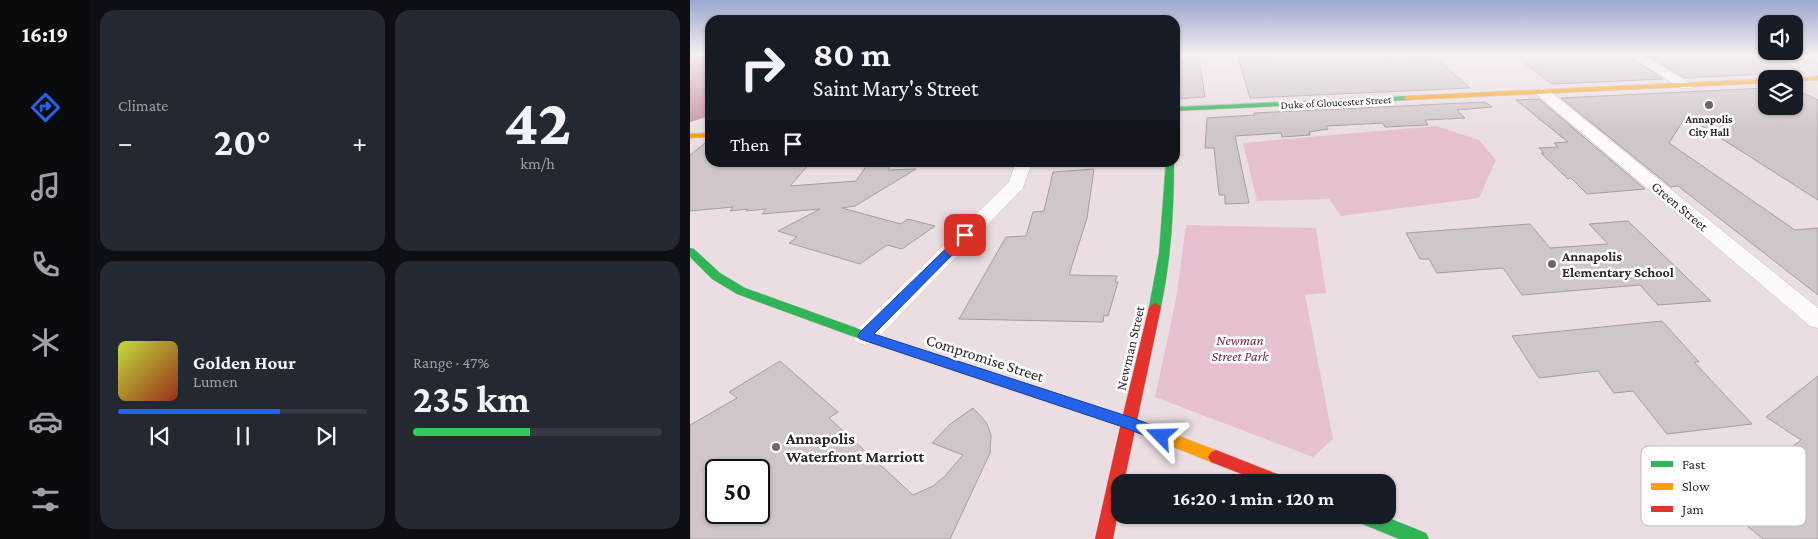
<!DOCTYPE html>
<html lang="en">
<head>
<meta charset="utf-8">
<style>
	body { margin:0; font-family:"Crimson Pro",serif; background:#242831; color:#f1f3f6; height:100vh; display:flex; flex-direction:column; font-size:19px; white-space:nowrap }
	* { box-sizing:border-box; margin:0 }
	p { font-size:16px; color:#9ea1a6 }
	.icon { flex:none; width:28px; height:28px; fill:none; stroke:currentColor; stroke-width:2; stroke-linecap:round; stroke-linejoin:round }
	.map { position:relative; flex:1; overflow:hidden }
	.side { display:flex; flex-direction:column; gap:10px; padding:10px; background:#0d0f14; width:600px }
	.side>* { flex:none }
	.guide { position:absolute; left:15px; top:15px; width:475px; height:152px; border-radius:15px; box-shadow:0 1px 4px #0004; background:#171b24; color:#f1f3f6; overflow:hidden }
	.buttons { position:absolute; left:1068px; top:15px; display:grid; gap:10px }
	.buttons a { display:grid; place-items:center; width:45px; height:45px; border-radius:10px; background:#171b24; box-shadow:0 1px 4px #0004; font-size:25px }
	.speed { position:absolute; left:15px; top:459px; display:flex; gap:10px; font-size:25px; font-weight:700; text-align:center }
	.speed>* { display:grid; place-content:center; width:65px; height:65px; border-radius:50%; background:#171b24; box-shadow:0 1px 4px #0004; line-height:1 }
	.speed .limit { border:2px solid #111; border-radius:8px; background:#fff; color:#111 }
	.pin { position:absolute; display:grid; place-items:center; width:42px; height:42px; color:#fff; margin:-21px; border-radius:10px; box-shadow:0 2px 8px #0006 }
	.me { position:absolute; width:55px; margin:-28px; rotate:292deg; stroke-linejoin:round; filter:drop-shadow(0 0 4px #0008) }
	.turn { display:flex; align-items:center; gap:18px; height:105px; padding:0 25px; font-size:22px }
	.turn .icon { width:65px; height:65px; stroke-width:2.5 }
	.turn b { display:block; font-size:35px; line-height:42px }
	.then { display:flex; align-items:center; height:48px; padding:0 25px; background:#0003; gap:10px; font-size:19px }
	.big { font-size:38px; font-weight:700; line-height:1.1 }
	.side .tile { flex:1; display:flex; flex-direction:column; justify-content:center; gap:8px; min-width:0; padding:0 18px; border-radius:15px; background:#242831 }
	.side .dial { align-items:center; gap:0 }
	.dial b { font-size:65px; line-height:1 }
	.song { display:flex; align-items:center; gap:15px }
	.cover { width:60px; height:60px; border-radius:8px; background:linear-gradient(135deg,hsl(70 70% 55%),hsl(10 70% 35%)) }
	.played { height:5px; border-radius:2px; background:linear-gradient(90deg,#2563eb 65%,#363941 65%) }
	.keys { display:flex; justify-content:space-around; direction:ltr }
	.heat { display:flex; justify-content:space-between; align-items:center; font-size:28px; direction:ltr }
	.charge { height:8px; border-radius:4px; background:linear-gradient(90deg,#34c759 47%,#363941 0) }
	.side .tiles { flex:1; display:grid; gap:10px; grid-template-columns:repeat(2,1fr) }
	.trip { position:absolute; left:421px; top:474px; width:285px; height:50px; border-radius:15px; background:#171b24; box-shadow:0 1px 4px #0004; font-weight:700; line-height:50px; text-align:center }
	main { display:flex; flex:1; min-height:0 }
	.tabs { display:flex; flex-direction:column; width:90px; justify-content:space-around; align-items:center; background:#090b0e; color:#9ea1a6 }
	.tabs .icon { width:35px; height:35px }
	.tabs .selected { color:#2563eb }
	.tabs b { font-size:22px; color:#f1f3f6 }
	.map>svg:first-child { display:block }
	.green { fill:#e6c0ce }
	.water { fill:#c494a6 }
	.building { fill:#cfc6c9; stroke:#a69ea1; fill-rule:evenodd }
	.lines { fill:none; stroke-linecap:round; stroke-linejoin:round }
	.street-casing { stroke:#c6bdc0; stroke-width:1 }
	.fast-casing { stroke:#c6bdc0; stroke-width:1 }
	.slow-casing { stroke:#c6bdc0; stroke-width:1 }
	.jam-casing { stroke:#c6bdc0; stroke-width:1 }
	.street { fill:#fcfafb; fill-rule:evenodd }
	.fast { fill:#30b455; fill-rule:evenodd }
	.slow { fill:#ff9f0a; fill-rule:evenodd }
	.jam { fill:#e5322d; fill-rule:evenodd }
	.route { fill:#2563eb; stroke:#184099 }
	.poi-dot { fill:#6f6669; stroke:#fff; stroke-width:2 }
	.labels { text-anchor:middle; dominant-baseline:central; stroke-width:5; stroke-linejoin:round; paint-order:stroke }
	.far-street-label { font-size:11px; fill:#2d2628; stroke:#fff }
	.far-poi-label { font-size:11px; font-weight:bold; fill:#2d2628; stroke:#fff }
	.street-label { font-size:14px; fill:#2d2628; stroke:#fff }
	.poi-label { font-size:14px; font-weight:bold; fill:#2d2628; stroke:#fff; text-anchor:start }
	.park-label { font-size:14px; font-style:italic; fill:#742549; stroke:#fff }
	.near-street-label { font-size:16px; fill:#2d2628; stroke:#fff }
	.near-poi-label { font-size:16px; font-weight:bold; fill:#2d2628; stroke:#fff; text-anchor:start }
	.key { fill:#fff; stroke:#c0bebe; stroke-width:1 }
	.key-label { font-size:14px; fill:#2d2628 }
</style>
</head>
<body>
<main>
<nav class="tabs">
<b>16:19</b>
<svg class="icon selected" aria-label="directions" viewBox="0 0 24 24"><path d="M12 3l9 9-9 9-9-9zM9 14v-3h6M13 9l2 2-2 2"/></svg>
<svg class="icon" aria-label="music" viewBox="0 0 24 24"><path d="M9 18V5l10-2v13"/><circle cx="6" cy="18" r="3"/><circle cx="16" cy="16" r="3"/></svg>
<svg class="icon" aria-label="phone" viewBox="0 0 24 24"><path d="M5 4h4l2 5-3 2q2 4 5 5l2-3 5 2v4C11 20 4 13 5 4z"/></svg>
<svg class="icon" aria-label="climate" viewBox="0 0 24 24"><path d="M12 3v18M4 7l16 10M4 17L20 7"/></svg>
<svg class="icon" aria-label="car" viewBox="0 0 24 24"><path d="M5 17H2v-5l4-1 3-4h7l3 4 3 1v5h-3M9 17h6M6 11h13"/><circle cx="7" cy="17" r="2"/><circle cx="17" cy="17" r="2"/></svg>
<svg class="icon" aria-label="filters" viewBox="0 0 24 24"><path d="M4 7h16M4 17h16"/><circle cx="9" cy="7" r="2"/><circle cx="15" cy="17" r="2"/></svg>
</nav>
<section class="side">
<div class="tiles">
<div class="tile"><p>Climate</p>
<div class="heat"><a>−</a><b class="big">20°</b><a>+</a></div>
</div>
<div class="tile dial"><b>42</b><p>km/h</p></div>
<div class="tile">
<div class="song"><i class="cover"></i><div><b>Golden Hour</b><p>Lumen</p></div></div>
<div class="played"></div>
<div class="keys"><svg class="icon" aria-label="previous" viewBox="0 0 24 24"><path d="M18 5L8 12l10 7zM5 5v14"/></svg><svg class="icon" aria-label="pause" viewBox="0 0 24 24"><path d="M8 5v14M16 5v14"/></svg><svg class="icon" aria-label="next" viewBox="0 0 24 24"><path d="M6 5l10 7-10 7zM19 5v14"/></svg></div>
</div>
<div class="tile"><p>Range · 47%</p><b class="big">235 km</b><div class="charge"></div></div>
</div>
</section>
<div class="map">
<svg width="1128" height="539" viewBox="0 0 1128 539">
	<rect width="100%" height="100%" fill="#eadee2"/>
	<path class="green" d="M746 126 789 140 806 160 789 198 651 216 639 199 567 201 553 143Z
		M496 225 626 228 636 293 615 295 643 439 623 457 465 397 486 299Z"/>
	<path class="water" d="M0 54H20V116L0 122Z"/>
	<path class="building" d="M547 54H692L696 59 744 56 780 88 560 98Z
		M851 54H935L973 79 862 84 825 56Z
		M956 54H1076L1113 72 995 78Z
		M509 58 515 97 485 99V59Z
		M1076 88V106H1104V89L1128 100V200L996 116 979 143 1105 230 1128 228V295L988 186 981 187 871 98Z
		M849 99 955 189 897 194 881 178 878 179 851 153H854L849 148 868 147 864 143 878 142 826 100Z
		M795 102 802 107 767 110 775 118 735 120 738 125 695 127 693 123 636 126 638 129 619 132 620 135 592 137 591 133 545 136 559 203 535 204V195H529L524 148H515L517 118 565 115 564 113Z
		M15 143H20V162H121L100 186 166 181 179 162H203L198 170 226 169 165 206 152 208 211 224 218 219 245 226 212 249 197 245 170 264 99 243 107 237 88 231 130 209 72 214 76 209 56 211 58 209 40 211 43 207 0 211V155Z
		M404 169 397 218 379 275 427 276 425 282H428L418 316 414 315 413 322 269 319 316 237 336 236 343 212 354 211 363 172Z
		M938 221 1021 301 968 305 950 285 832 295 813 268 747 273 739 259H730L716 233 840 224 860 248 918 244 899 224Z
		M972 321 1009 362H1004L1062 424 977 434 943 391 924 393 908 371 849 378 822 336Z
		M90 361 148 412 139 418 223 495 243 486 254 477 273 455 242 443 259 425 283 408 290 415 297 424 301 435 300 453 260 539H0V425L47 398 39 392ZM26 470H69V512H26Z
		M1128 376V539H1073L1039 511 1042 493 1111 440 1076 417Z"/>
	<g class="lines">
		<defs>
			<path id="street" d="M937 54H952L1003 85 1001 88H991Z
				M1112 54H1128V63L1114 57Z
				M852 88 857 89 1128 308V328L1120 326 847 95 845 92Z
				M326 162H342L333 188 184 342 175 345 166 342 163 336 166 330 319 182Z"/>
			<path id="fast" d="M717 96 721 98 720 100 485 111V107Z
				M476 162H484C484 211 481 259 471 307L465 311 459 307 469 253Z
				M0 248 4 249 30 273 55 288 180 333 302 372 304 376 302 380 297 381 292 380 170 339 47 294 22 279 0 257Z
				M663 515H691L736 533 739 539H709L665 521Z"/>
			<path id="slow" d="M1128 76V80L1104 82V79H1101Z
				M1076 79V83L717 100 713 98 717 96Z
				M20 133V137L0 138V134Z
				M297 371 443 419 531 452 534 457 531 462 526 464 433 427 292 380 290 376 292 372Z"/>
			<path id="jam" d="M465 303 471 307 434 482H430V502L423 539H405L431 423 459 307Z
				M526 450 595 477 597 482H572L521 462 518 457 521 452Z"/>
		</defs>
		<use href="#street" class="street-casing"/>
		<use href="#fast" class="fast-casing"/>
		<use href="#slow" class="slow-casing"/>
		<use href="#jam" class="jam-casing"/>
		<use href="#street" class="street"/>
		<use href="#fast" class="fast"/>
		<use href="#slow" class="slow"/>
		<use href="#jam" class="jam"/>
	</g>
	<linearGradient id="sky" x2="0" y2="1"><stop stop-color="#99a7ce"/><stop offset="0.42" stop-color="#f6f0f2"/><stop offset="1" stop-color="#f6f0f2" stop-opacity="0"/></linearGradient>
	<rect width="1128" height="130" fill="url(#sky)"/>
	<path class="route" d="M275 232 281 235 279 238 184 334 443 418 477 431 479 436 477 441 471 442 433 427 170 339 168 336 170 332 272 233Z"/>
	<g class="poi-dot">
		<circle cx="1019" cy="105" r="5"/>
		<circle cx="862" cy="264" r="5"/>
		<circle cx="86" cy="447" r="5"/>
	</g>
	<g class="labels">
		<g class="far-street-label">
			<text transform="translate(646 102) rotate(-3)">Duke of Gloucester Street</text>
		</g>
		<g class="far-poi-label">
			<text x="1019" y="119">Annapolis<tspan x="1019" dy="13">City Hall</tspan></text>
		</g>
		<g class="street-label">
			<text transform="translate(990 206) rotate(40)">Green Street</text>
			<text transform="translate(440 348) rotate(-77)">Newman Street</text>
		</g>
		<g class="poi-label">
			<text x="872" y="256">Annapolis<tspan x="872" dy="16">Elementary School</tspan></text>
		</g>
		<g class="park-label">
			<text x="550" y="340">Newman<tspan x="550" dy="16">Street Park</tspan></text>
		</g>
		<g class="near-street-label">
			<text transform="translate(295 358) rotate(18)">Compromise Street</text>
		</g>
		<g class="near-poi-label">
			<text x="96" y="438">Annapolis<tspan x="96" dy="18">Waterfront Marriott</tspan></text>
		</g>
	</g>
	<rect x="951" y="446" width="165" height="80" rx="8" class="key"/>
	<rect x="961" y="461" width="22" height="6" fill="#30b455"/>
	<rect x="961" y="483" width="22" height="7" fill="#ff9f0a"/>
	<rect x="961" y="506" width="22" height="6" fill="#e5322d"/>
	<g class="key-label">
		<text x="992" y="469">Fast</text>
		<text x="992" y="491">Slow</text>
		<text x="992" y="514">Jam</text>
	</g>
</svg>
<div class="buttons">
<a><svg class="icon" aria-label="sound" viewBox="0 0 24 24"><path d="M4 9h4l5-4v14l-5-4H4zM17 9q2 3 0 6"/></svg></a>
<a><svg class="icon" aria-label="layers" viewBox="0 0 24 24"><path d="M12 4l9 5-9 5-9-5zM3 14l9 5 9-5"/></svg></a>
</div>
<div class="speed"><div class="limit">50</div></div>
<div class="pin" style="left:275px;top:235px;background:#d93025"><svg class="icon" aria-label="arrive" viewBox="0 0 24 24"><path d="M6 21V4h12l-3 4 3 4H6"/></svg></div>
<svg class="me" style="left:471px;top:436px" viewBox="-20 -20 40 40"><path d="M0-17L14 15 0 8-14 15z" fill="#2563eb" stroke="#fff" stroke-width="4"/></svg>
<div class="trip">16:20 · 1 min · 120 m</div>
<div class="guide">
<div class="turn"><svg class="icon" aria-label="right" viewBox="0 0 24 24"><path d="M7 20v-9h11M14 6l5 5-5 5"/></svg><div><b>80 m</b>Saint Mary's Street</div></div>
<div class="then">Then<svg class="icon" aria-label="arrive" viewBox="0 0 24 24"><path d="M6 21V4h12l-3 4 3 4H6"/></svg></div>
</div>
</div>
</main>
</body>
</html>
